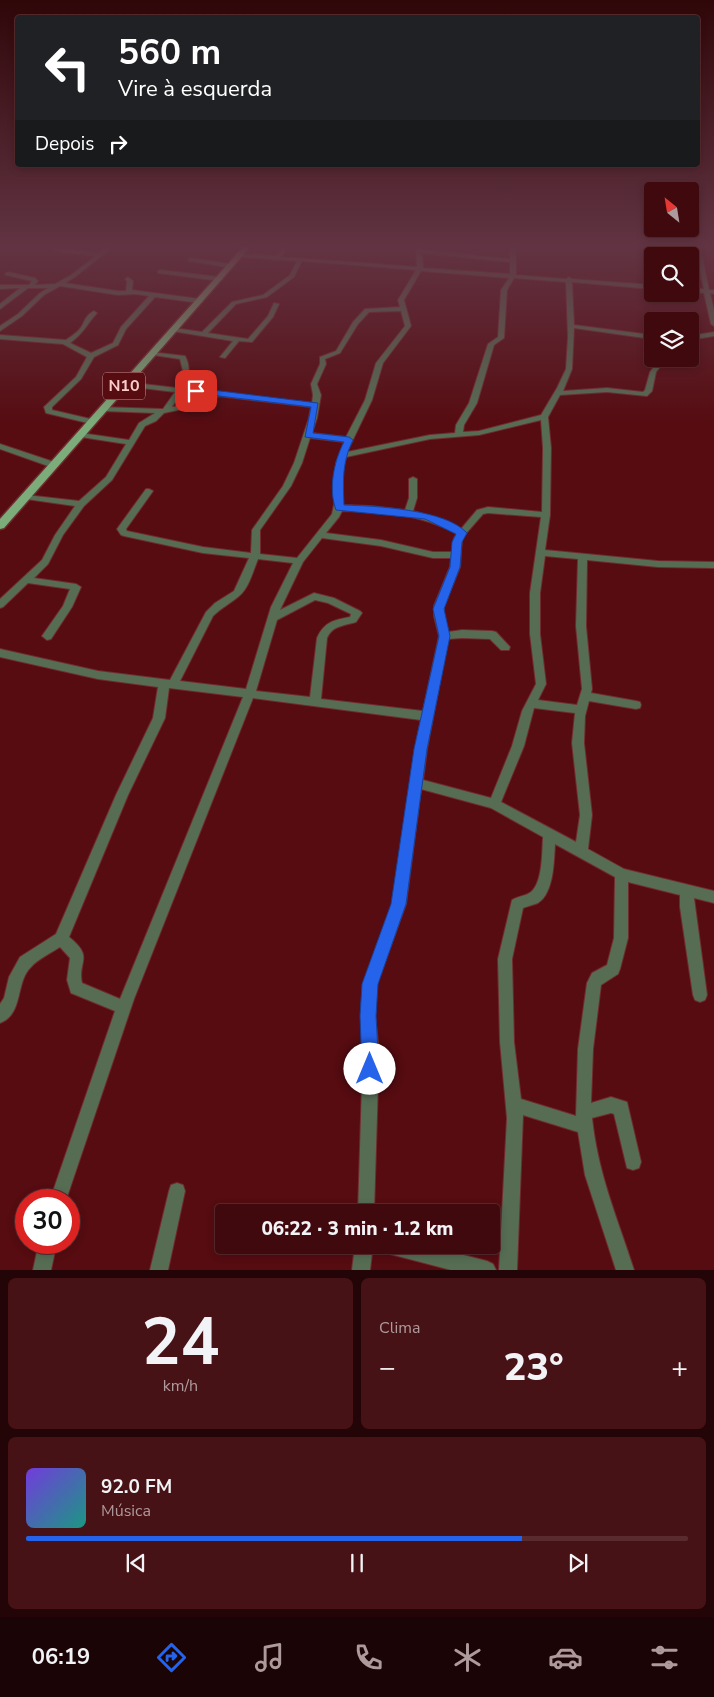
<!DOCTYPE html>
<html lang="pt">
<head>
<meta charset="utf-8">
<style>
	body { margin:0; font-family:"Nunito Sans",sans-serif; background:#471216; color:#f1f3f6; height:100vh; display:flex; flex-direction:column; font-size:19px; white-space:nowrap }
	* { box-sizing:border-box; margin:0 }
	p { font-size:16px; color:#ae9a9d }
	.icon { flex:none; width:28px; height:28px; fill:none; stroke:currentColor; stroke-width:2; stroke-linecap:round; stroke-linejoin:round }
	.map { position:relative; height:1270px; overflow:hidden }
	.side { display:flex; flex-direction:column; gap:8px; padding:8px; background:#230507; flex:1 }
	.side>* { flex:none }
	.hud { position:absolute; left:15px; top:15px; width:685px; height:152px; border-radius:5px; box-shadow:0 2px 8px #0003,0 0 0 1px #592a2e; background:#202124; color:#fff; overflow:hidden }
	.needle { width:32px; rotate:330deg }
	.tools { position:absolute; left:644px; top:182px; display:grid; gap:10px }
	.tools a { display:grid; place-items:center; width:55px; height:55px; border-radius:5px; background:#40090d; box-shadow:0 2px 8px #0003,0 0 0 1px #592a2e; font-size:25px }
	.speed { position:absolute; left:15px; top:1189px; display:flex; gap:10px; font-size:25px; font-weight:700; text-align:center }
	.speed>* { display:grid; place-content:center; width:65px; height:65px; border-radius:50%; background:#40090d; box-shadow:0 2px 8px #0003,0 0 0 1px #592a2e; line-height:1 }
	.speed .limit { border:8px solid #d22; background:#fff; color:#111 }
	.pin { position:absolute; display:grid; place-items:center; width:42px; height:42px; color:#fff; margin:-21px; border-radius:10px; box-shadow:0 2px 8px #0006 }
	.me { position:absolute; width:55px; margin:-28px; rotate:0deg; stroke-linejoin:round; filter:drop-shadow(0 0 4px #0008) }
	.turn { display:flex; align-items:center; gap:18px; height:105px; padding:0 20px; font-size:22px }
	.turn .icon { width:65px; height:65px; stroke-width:2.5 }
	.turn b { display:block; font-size:35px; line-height:42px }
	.then { display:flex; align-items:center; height:48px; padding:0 20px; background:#0003; gap:10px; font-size:19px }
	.big { font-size:38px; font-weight:800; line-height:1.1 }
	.side .card { flex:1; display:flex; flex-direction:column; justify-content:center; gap:8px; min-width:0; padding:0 18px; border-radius:8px; background:#471216 }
	.side .dial { align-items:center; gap:0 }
	.dial b { font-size:65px; line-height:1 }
	.song { display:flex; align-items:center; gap:15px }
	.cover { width:60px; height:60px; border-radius:8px; background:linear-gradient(135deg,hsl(260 70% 55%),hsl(170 70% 35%)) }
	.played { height:5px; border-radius:2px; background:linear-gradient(90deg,#2563eb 75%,#592a2e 75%) }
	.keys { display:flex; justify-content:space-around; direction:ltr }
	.heat { display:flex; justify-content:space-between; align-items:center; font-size:28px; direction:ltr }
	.side .tiles { flex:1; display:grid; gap:8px; grid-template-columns:1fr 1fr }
	.card:last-child { grid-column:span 2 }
	.trip { position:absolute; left:215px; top:1204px; width:285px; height:50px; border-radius:5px; background:#40090d; box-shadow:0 2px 8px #0003,0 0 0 1px #592a2e; font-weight:800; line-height:50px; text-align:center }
	.tabs { display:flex; height:80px; justify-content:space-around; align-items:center; background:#1a0405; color:#ae9a9d }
	.tabs .icon { width:35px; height:35px }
	.tabs .on { color:#2563eb }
	.tabs b { font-size:22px; color:#f1f3f6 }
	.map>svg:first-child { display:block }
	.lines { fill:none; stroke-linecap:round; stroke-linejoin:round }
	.minor-casing { stroke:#702b2f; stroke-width:2 }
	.major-casing { stroke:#702b2f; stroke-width:3 }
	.minor { fill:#566d54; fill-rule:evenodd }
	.major { fill:#7cac7a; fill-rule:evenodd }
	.route { fill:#2563eb; stroke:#184099 }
	.labels { text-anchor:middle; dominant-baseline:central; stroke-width:4; stroke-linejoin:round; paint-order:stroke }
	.shield { fill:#560c11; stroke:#ca9392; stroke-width:1 }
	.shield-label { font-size:16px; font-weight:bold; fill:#fbcdca }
</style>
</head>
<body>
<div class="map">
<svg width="714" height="1270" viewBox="0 0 714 1270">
	<rect width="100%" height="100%" fill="#560c11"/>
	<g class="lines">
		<defs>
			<path id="minor" d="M108 246H114L75 277 65 283 118 291H126L127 281 125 279 128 277 133 281 132 290 200 299 203 301 200 303 155 297 126 329 118 345 94 357 81 379 52 407V410L95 420 96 422 92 424 46 413 44 407 76 377 87 357 63 344 0 339V335L66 340C70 337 75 334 79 330 86 322 83 317 94 311L97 313C86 325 84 333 70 343L91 353 113 343 121 327 149 296 135 294 118 295 60 286 44 295 22 316 0 331V326L18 314 40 293 48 288H28L0 309V304L20 288 0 289V285H29L32 281 6 275 5 274 8 272 35 278 38 281 35 285 55 284 71 275 96 256 57 251 55 250V248L99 253Z
				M231 246H245L249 248 246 250Z
				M284 246H289L281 257 417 267 416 254 418 246H424L423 250 510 259V246H516V275L566 279 569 277 572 279 652 285V289L572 282 574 325 652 335V339L574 328 572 369 563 391 607 388 643 392 645 390 650 372 659 360 682 359 679 361 663 363 656 372 652 391 647 396 607 392 560 395 548 417 551 448 550 515 545 550 658 561 714 562V568L658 567 587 560 586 626 592 689 591 693 636 701 640 702 641 705 640 708 636 709 589 701 585 716 584 743 592 815 588 849 624 869 714 891V903L694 898 707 995 705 1000 700 1002 695 1000 693 995 680 907V895L628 882V938L620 969 618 974 601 985 593 1049 591 1103 611 1097 627 1102 641 1162 639 1168 633 1170 627 1168 614 1114 611 1113 592 1118C598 1174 617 1217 634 1270H616L585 1175 578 1132 523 1115 517 1270H499L507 1118 500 1042 498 959 512 900C518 896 526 896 531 892 543 882 542 851 543 837L491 808 421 789 406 904 377 984 375 1016 379 1051 374 1212H358L363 1051 361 1016 363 984 392 904 415 749 421 720 253 698 134 999 66 1200H50L115 1011 71 993 67 980 70 958 60 947C51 953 38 959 31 967 15 982 24 1014 0 1023V1004L4 998 9 977 20 957 56 934 116 795 153 718 158 687 98 679 0 657V649L98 671 170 680 206 612 215 603 234 591 249 558 203 553 124 536 121 535 117 529 146 489H149L153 491 126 529 127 531 203 547 251 553 252 530 283 486 294 463 309 418 311 407 218 396 214 404 204 410H178L164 413 156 421 145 426 112 480 84 506 63 535 48 564 34 578 76 584 81 587 72 607 51 639 47 640 42 636 63 606 70 589 28 583 3 607 0 608V599L42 560 55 535 75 506 26 499 22 497 26 495 79 501 106 477 126 444 81 437 77 435 81 433 129 440 139 423 155 413 103 411H100V407L163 409 175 392 126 386 123 384 126 382 177 388 183 371 180 359 153 355 151 354V352L185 356C191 367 189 377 184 388L312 403 313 395 311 384 320 364V357L336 351 353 322 365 309 400 307 398 300 416 270 302 261 294 277 267 297 236 304 208 333 248 339 268 316 274 303 279 304 273 317 252 342 239 341 225 358 220 357 233 341 172 331V329L174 328 202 332 232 302 263 295 290 275 297 261 240 257 237 255 240 253 276 256ZM422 253 510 262V274L423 268ZM421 271 509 278 501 290 498 337 488 344 469 403 456 425 455 433 430 435 347 452 372 400 383 363 411 326 404 300ZM514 278 566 282 568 337 566 369 557 388 541 415 479 431 463 432 464 425 477 403 494 345 504 338 507 290ZM401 311 405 326 376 363 365 400 346 437 312 433 317 418 321 395 317 384 326 364 325 359 340 353 358 324 369 312ZM181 392 212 396C202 410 187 404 172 407ZM541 420 543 448 542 512 488 507 477 510 461 529 437 518 413 511 417 498V479L413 477 409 479V498L405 510 371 506 343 505V470L346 457 430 439 479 435ZM310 438 344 442 336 463 335 500 332 514 297 558 260 554V530L291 486 302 463ZM342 511C382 511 421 514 457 534L454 538 452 552H433L381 540 326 533 339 517ZM488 513 541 517 530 593V634L536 684 522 711 512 746 491 798 423 780 427 749 448 639 462 638 490 639 501 650H509L510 647 496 632 492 631 462 630 448 632 444 616V606L460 567 462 538 483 514ZM322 538 381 546 433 558H451L450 567 434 606V616L439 636 423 711 321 699 327 638C333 625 344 626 356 622L362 613 360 611 334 598 314 593 280 610 303 562ZM545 556 578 559 576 626 582 689 577 705 538 700 546 684 540 634V593ZM258 559 293 563 271 607 246 689 180 681 213 616C221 608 231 603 239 596 249 588 253 571 258 559ZM315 600 328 603 351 614 350 617C334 620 324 622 317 638L310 697 256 691 277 620ZM169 688 243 697 120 999 82 983C77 961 95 958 69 937L128 795 165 718ZM534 708 575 713 572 743 580 815 576 842 501 802 524 746ZM555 844 615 877 614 938 607 965 592 973 587 983 578 1049 576 1116 521 1099 514 1042 512 959 523 908C528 906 533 905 538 903 554 893 554 860 555 844Z
				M694 246H700L709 290H714V294L710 293 714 310V326L711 324 704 293 690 292V288L704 289Z
				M191 258 231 264 234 266 231 268 189 261 188 260Z
				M160 270 220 277 223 279 220 281 158 273V271Z
				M714 332V336L690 340V336Z
				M0 444 57 463 58 465 57 467H51L0 449Z
				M177 1183 183 1185 185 1191 168 1270H150L169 1191 171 1185Z
				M39 1242H57L51 1270H33Z
				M355 1245H373L370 1270H352Z
				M381 1245H424L487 1261 493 1264 496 1270H451L390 1254 384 1251Z"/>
			<path id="major" d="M244 246H251L4 528 0 529V519Z"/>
		</defs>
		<use href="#minor" class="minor-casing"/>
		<use href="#major" class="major-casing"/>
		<use href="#minor" class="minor"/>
		<use href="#major" class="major"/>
	</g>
	<linearGradient id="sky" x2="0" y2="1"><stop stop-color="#2f0709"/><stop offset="0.58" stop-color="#623443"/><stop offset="1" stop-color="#623443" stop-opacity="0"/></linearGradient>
	<rect width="714" height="424" fill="url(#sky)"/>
	<path class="route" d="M196 388 318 403 313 433 349 437 353 440C342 462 343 481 344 505 375 506 445 509 467 533L462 542 460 567 444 609 450 636 427 749 406 904 378 984 376 1016 379 1069 377 1075 370 1078 364 1075 362 1069 360 1016 362 984 391 904 414 749 439 636 433 609 450 567 452 542 456 534 425 519 336 510C328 489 334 461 344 442L305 437 311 407 194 393 192 391Z"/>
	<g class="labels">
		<rect class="shield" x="103" y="372.5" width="42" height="27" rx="4"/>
		<g class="shield-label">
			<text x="124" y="386">N10</text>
		</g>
	</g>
</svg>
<div class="tools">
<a><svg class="needle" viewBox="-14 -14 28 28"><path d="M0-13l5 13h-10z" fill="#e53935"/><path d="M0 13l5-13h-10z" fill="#ae9a9d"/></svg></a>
<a><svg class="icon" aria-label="search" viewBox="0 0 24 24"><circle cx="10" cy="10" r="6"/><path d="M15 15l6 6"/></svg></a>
<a><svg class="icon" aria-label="layers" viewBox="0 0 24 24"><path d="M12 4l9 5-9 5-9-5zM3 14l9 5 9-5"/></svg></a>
</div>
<div class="speed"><div class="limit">30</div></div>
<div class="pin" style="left:196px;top:391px;background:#d93025"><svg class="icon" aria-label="arrive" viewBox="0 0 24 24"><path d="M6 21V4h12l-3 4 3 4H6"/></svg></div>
<svg class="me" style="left:370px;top:1069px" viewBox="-20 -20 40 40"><circle r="19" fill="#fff"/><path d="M0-13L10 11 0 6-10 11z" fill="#2563eb"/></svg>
<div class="trip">06:22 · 3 min · 1.2 km</div>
<div class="hud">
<div class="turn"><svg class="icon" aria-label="left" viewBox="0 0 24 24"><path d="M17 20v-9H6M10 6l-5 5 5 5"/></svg><div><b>560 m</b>Vire à esquerda</div></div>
<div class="then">Depois<svg class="icon" aria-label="right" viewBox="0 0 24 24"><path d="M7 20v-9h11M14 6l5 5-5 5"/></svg></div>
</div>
</div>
<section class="side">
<div class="tiles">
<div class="card dial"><b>24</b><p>km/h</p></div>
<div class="card"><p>Clima</p>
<div class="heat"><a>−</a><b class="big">23°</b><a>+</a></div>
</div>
<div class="card">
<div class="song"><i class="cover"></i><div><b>92.0 FM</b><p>Música</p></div></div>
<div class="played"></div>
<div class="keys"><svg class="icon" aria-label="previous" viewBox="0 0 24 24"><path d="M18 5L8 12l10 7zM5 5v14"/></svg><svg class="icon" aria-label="pause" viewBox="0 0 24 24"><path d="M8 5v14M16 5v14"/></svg><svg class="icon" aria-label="next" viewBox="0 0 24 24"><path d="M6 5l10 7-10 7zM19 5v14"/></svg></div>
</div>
</div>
</section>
<nav class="tabs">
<b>06:19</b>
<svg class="icon on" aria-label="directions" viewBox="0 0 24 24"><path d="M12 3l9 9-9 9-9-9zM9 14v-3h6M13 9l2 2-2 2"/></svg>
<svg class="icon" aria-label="music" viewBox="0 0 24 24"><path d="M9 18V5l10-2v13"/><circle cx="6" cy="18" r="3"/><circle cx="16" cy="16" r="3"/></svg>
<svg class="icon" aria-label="phone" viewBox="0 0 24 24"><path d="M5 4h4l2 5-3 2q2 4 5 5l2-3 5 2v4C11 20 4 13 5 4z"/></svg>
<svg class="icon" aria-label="climate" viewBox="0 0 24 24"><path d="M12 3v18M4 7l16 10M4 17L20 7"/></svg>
<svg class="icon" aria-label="car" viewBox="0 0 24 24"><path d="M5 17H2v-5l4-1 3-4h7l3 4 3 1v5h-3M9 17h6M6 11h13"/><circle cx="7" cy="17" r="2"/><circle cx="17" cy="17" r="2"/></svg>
<svg class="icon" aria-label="filters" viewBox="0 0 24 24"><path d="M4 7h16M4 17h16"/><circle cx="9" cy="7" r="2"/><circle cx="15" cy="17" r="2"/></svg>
</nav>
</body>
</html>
